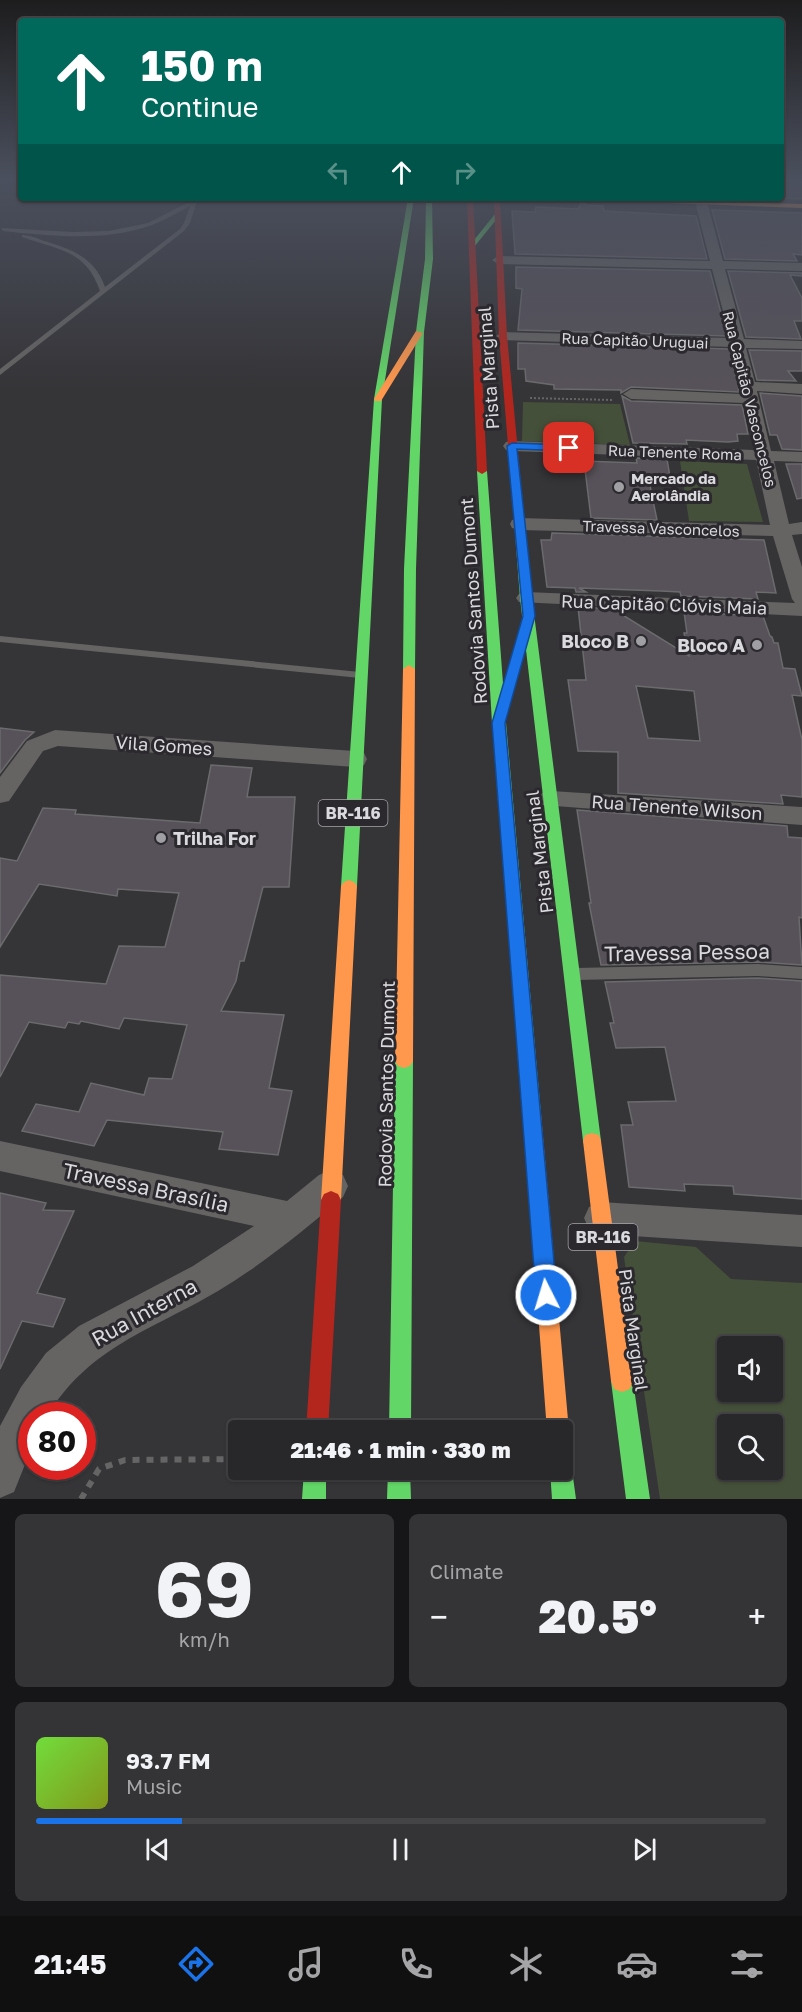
<!DOCTYPE html>
<html lang="en">
<head>
<meta charset="utf-8">
<style>
	body { margin:0; font-family:"Golos Text",sans-serif; background:#343335; color:#f1f3f6; height:100vh; display:flex; flex-direction:column; font-size:22px; white-space:nowrap }
	* { box-sizing:border-box; margin:0 }
	p { font-size:20px; color:#a5a5a8 }
	.icon { flex:none; width:33px; height:33px; fill:none; stroke:currentColor; stroke-width:2; stroke-linecap:round; stroke-linejoin:round }
	.map { position:relative; height:1499px; overflow:hidden }
	.side { display:flex; flex-direction:column; gap:15px; padding:15px; background:#161517; flex:1 }
	.side>* { flex:none }
	.banner { position:absolute; left:18px; top:18px; width:766px; height:183px; border-radius:6px; box-shadow:0 2px 4px #0004,0 0 0 2px #444446; background:#00695c; color:#fff; overflow:hidden }
	.controls { position:absolute; left:717px; top:1336px; display:grid; gap:12px }
	.controls a { display:grid; place-items:center; width:66px; height:66px; border-radius:6px; background:#282729; box-shadow:0 2px 4px #0004,0 0 0 2px #444446; font-size:30px }
	.speed { position:absolute; left:18px; top:1402px; display:flex; gap:12px; font-size:30px; font-weight:700; text-align:center }
	.speed>* { display:grid; place-content:center; width:78px; height:78px; border-radius:50%; background:#282729; box-shadow:0 2px 4px #0004,0 0 0 2px #444446; line-height:1 }
	.speed .limit { border:9px solid #d22; background:#fff; color:#111 }
	.pin { position:absolute; display:grid; place-items:center; width:51px; height:51px; color:#fff; margin:-26px; border-radius:12px; box-shadow:0 3px 9px #0006 }
	.me { position:absolute; width:66px; margin:-33px; rotate:355deg; stroke-linejoin:round; filter:drop-shadow(0 0 4px #0008) }
	.turn { display:flex; align-items:center; gap:21px; height:126px; padding:0 24px; font-size:27px }
	.turn .icon { width:78px; height:78px; stroke-width:2.5 }
	.turn b { display:block; font-size:42px; line-height:51px }
	.lanes { display:flex; align-items:center; height:57px; padding:0 24px; background:#0003; justify-content:center; gap:30px; direction:ltr }
	.lanes .off { opacity:.35 }
	.big { font-size:45px; font-weight:800; line-height:1.1 }
	.side .tile { flex:1; display:flex; flex-direction:column; justify-content:center; gap:9px; min-width:0; padding:0 21px; border-radius:9px; background:#343335 }
	.side .dial { align-items:center; gap:0 }
	.dial b { font-size:78px; line-height:1 }
	.song { display:flex; align-items:center; gap:18px }
	.cover { width:72px; height:72px; border-radius:9px; background:linear-gradient(135deg,hsl(100 70% 55%),hsl(70 70% 35%)) }
	.played { height:6px; border-radius:3px; background:linear-gradient(90deg,#1a73e8 20%,#444446 20%) }
	.keys { display:flex; justify-content:space-around; direction:ltr }
	.heat { display:flex; justify-content:space-between; align-items:center; font-size:33px; direction:ltr }
	.side .tiles { flex:1; display:grid; gap:15px; grid-template-columns:1fr 1fr }
	.tile:last-child { grid-column:span 2 }
	.trip { position:absolute; left:228px; top:1420px; width:345px; height:60px; border-radius:6px; background:#282729; box-shadow:0 2px 4px #0004,0 0 0 2px #444446; font-weight:800; line-height:60px; text-align:center }
	.tab-bar { display:flex; height:96px; justify-content:space-around; align-items:center; background:#101010; color:#a5a5a8 }
	.tab-bar .icon { width:42px; height:42px }
	.tab-bar .active { color:#1a73e8 }
	.tab-bar b { font-size:27px; color:#f1f3f6 }
	.map>svg:first-child { display:block }
	.green { fill:#45503a; fill-rule:evenodd }
	.building { fill:#575259; stroke:#6b6a6c; stroke-width:1.5; fill-rule:evenodd }
	.lines { fill:none; stroke-linecap:round; stroke-linejoin:round }
	.path-far1 { stroke:#666566; stroke-width:2; stroke-dasharray:2 2; stroke-linecap:butt }
	.path { stroke:#666566; stroke-width:6; stroke-dasharray:7 7; stroke-linecap:butt }
	.lane { fill:#656463; fill-rule:evenodd }
	.street { fill:#656463; fill-rule:evenodd }
	.fast { fill:#63d668; fill-rule:evenodd }
	.slow { fill:#ff974d; fill-rule:evenodd }
	.jam { fill:#b3261e; fill-rule:evenodd }
	.route { fill:#1a73e8; stroke:#114b97; stroke-width:1.5 }
	.poi-dot { fill:#a09fa3; stroke:#2b292e; stroke-width:2 }
	.labels { text-anchor:middle; dominant-baseline:central; stroke-width:6; stroke-linejoin:round; paint-order:stroke }
	.far-street-label { font-size:15px; fill:#dad9dd; stroke:#2b292e }
	.far-poi-label { font-size:15px; font-weight:bold; fill:#dad9dd; stroke:#2b292e; text-anchor:start }
	.shield { fill:#2b292e; stroke:#a6a4a8; stroke-width:1.5 }
	.shield-label { font-size:16px; font-weight:bold; fill:#dad9dd }
	.street-label { font-size:18px; fill:#dad9dd; stroke:#2b292e }
	.poi-label { font-size:18px; font-weight:bold; fill:#dad9dd; stroke:#2b292e; text-anchor:end }
	.near-street-label { font-size:21px; fill:#dad9dd; stroke:#2b292e }
</style>
</head>
<body>
<div class="map">
<svg width="802" height="1499" viewBox="0 0 802 1499">
	<rect width="100%" height="100%" fill="#353437"/>
	<path class="green" d="M523 402 620 404 630 445 522 441Z
		M680 461 747 464 763 522 689 521Z
		M635 1241 696 1247 731 1279 802 1283V1499H660L624 1257ZM728 1347H772V1392H728ZM728 1425H772V1470H728Z"/>
	<path class="building" d="M782 181 802 182V199L780 198Z
		M582 202 587 205 603 206 604 211 696 216 707 259 515 254 512 211 535 212 536 207 578 209Z
		M712 210 802 213V255L793 254 797 261 725 259Z
		M516 267 710 271 727 336 518 330 522 289 516 288Z
		M728 271 802 273V276L790 275 802 298V321H794L801 339 746 337Z
		M518 343 730 349 739 392 631 387 621 393V390L554 389V385L526 381 525 369H518Z
		M749 350 802 351V371H788L796 381 757 380Z
		M760 393 802 396V450L782 449 777 435H770Z
		M622 396 631 401 742 405 748 434H737L738 441 728 442 686 440 687 444 633 443Z
		M636 458 667 459 670 477 648 476 657 520 591 518 584 461 637 463Z
		M786 464H802V498L797 499Z
		M552 533 764 540 776 593 756 592 758 599 681 596 680 592 661 591 579 588 586 592H576L575 588 547 587 541 540H551Z
		M578 607 613 609 689 656 684 633H687L684 612 763 616 770 636 772 637 774 643H778L783 668 795 669 802 696 792 695 802 740V797L781 795 783 804 618 793V752L578 751 568 680H586ZM636 686 694 691 700 741 648 738Z
		M0 728 34 732 25 740 0 773Z
		M211 765 252 768 247 797H295L289 887H263L244 961H240L236 981 221 1011 284 1015 269 1088 292 1091 278 1155 219 1149 223 1132 107 1120 94 1146 22 1131 36 1104 79 1112 91 1083 144 1095 149 1078 172 1079 187 1025 124 1018 119 1029 81 1021 79 1024 68 1022 65 1028 29 1022 0 1077V975L106 984 119 946 165 947 179 893 118 889 117 896 39 884 0 947V858L17 861 43 808 76 810 75 814 200 823Z
		M577 810 787 826 788 837 802 838V918L799 917 802 965 758 962 601 965 589 903H591Z
		M758 978 802 981V1199L734 1194 733 1186 684 1184 685 1191 629 1187 621 1125H633L628 1102 676 1101 665 1047 616 1048 610 1023H614L605 982Z
		M0 1193 46 1203 43 1210 74 1211 37 1293 65 1299 53 1327 22 1321 0 1369Z"/>
	<g class="lines">
		<path class="path-far1" d="M530 398 612 400"/>
		<path class="path" d="M81 1499 99 1469 125 1460 238 1459"/>
		<path class="lane" d="M192 198H198L190 223 184 231 0 375V369L100 291C86 250 59 250 22 237V235C29 235 37 238 44 241 72 249 95 258 105 287L180 229 184 223 190 206C177 213 165 220 152 225 105 242 52 236 3 231L1 228 73 232 109 231 148 223 191 201Z
			M0 636 360 672 366 675 360 678 0 642Z
			M758 964 802 967V979L758 976 576 980 571 978 569 974 571 970 576 968Z"/>
		<path class="street" d="M694 198H706L723 261 802 263V271L725 269 744 339 802 341V349L746 348 755 382 802 384V394L757 391 771 451 802 452V462L774 461 789 524 802 522V534L792 535 802 567V616L519 602 516 598 519 594 526 592 795 603 792 599 773 536 519 530 512 528 510 524 512 520 519 518 770 525 756 460 512 451 506 450 503 446 506 442 512 441 754 450 744 403 631 399 623 394 631 389 742 394 732 347 503 340 496 336 503 332 730 338 712 269 498 264 492 260 498 256 710 261Z
			M55 730 355 751 364 753 367 759 364 765 355 767 58 746 43 751 9 801 0 803V777L27 741Z
			M551 791 802 807V825L542 805 538 799 542 793Z
			M0 1141 287 1201 319 1175 331 1170 343 1175 348 1186 343 1197C303 1231 263 1264 218 1291 152 1330 90 1346 47 1416H32V1447L14 1492 0 1498V1426L21 1387 46 1353 79 1326 193 1266 254 1226 0 1171Z
			M601 1202 802 1215V1247L601 1234 589 1229 584 1218 589 1207Z"/>
		<path class="fast" d="M408 198H414L382 399 357 886 354 890H344L341 886 374 399Z
			M426 198H432L433 259 424 332 416 569 415 669 409 673 403 669 404 569 416 332 425 259Z
			M495 214 500 215 474 247H470V245Z
			M482 468 487 471 506 723 541 1114 538 1120 532 1122 526 1120 523 1114 492 723 477 471Z
			M517 491 522 494 532 598 601 1141 599 1147 592 1149 585 1147 583 1141 520 598 512 494Z
			M404 1054 410 1056 413 1061 411 1431H389L395 1061 398 1056Z
			M622 1370 630 1373 633 1381 650 1499H626L611 1381 614 1373Z
			M562 1459 569 1462 572 1470 576 1499H552L550 1470H562Z
			M304 1470H326V1499H302Z
			M388 1470H410L411 1499H387Z"/>
		<path class="slow" d="M584 198 802 204V208L587 200Z
			M416 331 423 333 381 401H375L374 399Z
			M409 665 415 669 413 1061 410 1066 404 1068 398 1066 395 1061 403 669Z
			M349 880 354 882 357 886 341 1200 338 1206 331 1209 324 1206 321 1200 341 886 344 882Z
			M532 1106 538 1108 541 1114 569 1431 566 1439 562 1440V1431H547L523 1114 526 1108Z
			M592 1133 599 1135 601 1141 633 1381 630 1389 622 1392 614 1389 611 1381 583 1141 585 1135Z"/>
		<path class="jam" d="M467 198H473L487 471 482 474 477 471Z
			M494 198H500L507 336 522 494 517 497 512 494 499 336Z
			M529 612 535 616 511 701 510 704H500L499 701 523 616Z
			M331 1191 338 1194 341 1200 328 1431H306L321 1200 324 1194Z"/>
	</g>
	<linearGradient id="sky" x2="0" y2="1"><stop stop-color="#1d1d1e"/><stop offset="0.46" stop-color="#4b505e"/><stop offset="1" stop-color="#4b505e" stop-opacity="0"/></linearGradient>
	<rect width="802" height="390" fill="url(#sky)"/>
	<path class="route" d="M512 443 569 445 574 448 569 451 517 449 535 616 505 723 557 1295 554 1302 546 1305 539 1302 536 1295 492 723 523 616 507 446Z"/>
	<g class="poi-dot">
		<circle cx="619" cy="487" r="6"/>
		<circle cx="641" cy="641" r="6"/>
		<circle cx="757" cy="645" r="6"/>
		<circle cx="161" cy="838" r="6"/>
	</g>
	<g class="labels">
		<g class="far-street-label">
			<text transform="translate(635 340) rotate(2)">Rua Capitão Uruguai</text>
			<text transform="translate(750 399) rotate(76)">Rua Capitão Vasconcelos</text>
			<text transform="translate(675 452) rotate(2)">Rua Tenente Roma</text>
			<text transform="translate(661 528) rotate(2)">Travessa Vasconcelos</text>
		</g>
		<g class="far-poi-label">
			<text x="631" y="478">Mercado da<tspan x="631" dy="17">Aerolândia</tspan></text>
		</g>
		<g class="shield">
			<rect x="318.5" y="800" width="69" height="26" rx="4.5"/>
			<rect x="568.5" y="1224" width="69" height="26" rx="4.5"/>
		</g>
		<g class="shield-label">
			<text x="353" y="813">BR-116</text>
			<text x="603" y="1237">BR-116</text>
		</g>
		<g class="street-label">
			<text transform="translate(488 368) rotate(-94)">Pista Marginal</text>
			<text transform="translate(473 601) rotate(-94)">Rodovia Santos Dumont</text>
			<text transform="translate(664 604) rotate(2)">Rua Capitão Clóvis Maia</text>
			<text transform="translate(164 745) rotate(4)">Vila Gomes</text>
			<text transform="translate(677 807) rotate(4)">Rua Tenente Wilson</text>
			<text transform="translate(539 852) rotate(-97)">Pista Marginal</text>
			<text transform="translate(386 1084) rotate(-89)">Rodovia Santos Dumont</text>
			<text transform="translate(634 1330) rotate(82)">Pista Marginal</text>
		</g>
		<g class="poi-label">
			<text x="629" y="641">Bloco B</text>
			<text x="745" y="645">Bloco A</text>
			<text x="173" y="838" text-anchor="start">Trilha For</text>
		</g>
		<g class="near-street-label">
			<text transform="translate(687 952) rotate(-1)">Travessa Pessoa</text>
			<text transform="translate(146 1187) rotate(12)">Travessa Brasília</text>
			<text transform="translate(144 1312) rotate(-29)">Rua Interna</text>
		</g>
	</g>
</svg>
<div class="controls">
<a><svg class="icon" aria-label="sound" viewBox="0 0 24 24"><path d="M4 9h4l5-4v14l-5-4H4zM17 9q2 3 0 6"/></svg></a>
<a><svg class="icon" aria-label="search" viewBox="0 0 24 24"><circle cx="10" cy="10" r="6"/><path d="M15 15l6 6"/></svg></a>
</div>
<div class="speed"><div class="limit">80</div></div>
<div class="pin" style="left:569px;top:448px;background:#d93025"><svg class="icon" aria-label="arrive" viewBox="0 0 24 24"><path d="M6 21V4h12l-3 4 3 4H6"/></svg></div>
<svg class="me" style="left:546px;top:1295px" viewBox="-20 -20 40 40"><circle r="17" fill="#1a73e8" stroke="#fff" stroke-width="3"/><path d="M0-11L8 9 0 5-8 9z" fill="#fff"/></svg>
<div class="trip">21:46 · 1 min · 330 m</div>
<div class="banner">
<div class="turn"><svg class="icon" aria-label="ahead" viewBox="0 0 24 24"><path d="M12 20V5M6 11l6-6 6 6"/></svg><div><b>150 m</b>Continue</div></div>
<div class="lanes"><svg class="icon off" aria-label="left" viewBox="0 0 24 24"><path d="M17 20v-9H6M10 6l-5 5 5 5"/></svg><svg class="icon" aria-label="ahead" viewBox="0 0 24 24"><path d="M12 20V5M6 11l6-6 6 6"/></svg><svg class="icon off" aria-label="right" viewBox="0 0 24 24"><path d="M7 20v-9h11M14 6l5 5-5 5"/></svg></div>
</div>
</div>
<section class="side">
<div class="tiles">
<div class="tile dial"><b>69</b><p>km/h</p></div>
<div class="tile"><p>Climate</p>
<div class="heat"><a>−</a><b class="big">20.5°</b><a>+</a></div>
</div>
<div class="tile">
<div class="song"><i class="cover"></i><div><b>93.7 FM</b><p>Music</p></div></div>
<div class="played"></div>
<div class="keys"><svg class="icon" aria-label="previous" viewBox="0 0 24 24"><path d="M18 5L8 12l10 7zM5 5v14"/></svg><svg class="icon" aria-label="pause" viewBox="0 0 24 24"><path d="M8 5v14M16 5v14"/></svg><svg class="icon" aria-label="next" viewBox="0 0 24 24"><path d="M6 5l10 7-10 7zM19 5v14"/></svg></div>
</div>
</div>
</section>
<nav class="tab-bar">
<b>21:45</b>
<svg class="icon active" aria-label="directions" viewBox="0 0 24 24"><path d="M12 3l9 9-9 9-9-9zM9 14v-3h6M13 9l2 2-2 2"/></svg>
<svg class="icon" aria-label="music" viewBox="0 0 24 24"><path d="M9 18V5l10-2v13"/><circle cx="6" cy="18" r="3"/><circle cx="16" cy="16" r="3"/></svg>
<svg class="icon" aria-label="phone" viewBox="0 0 24 24"><path d="M5 4h4l2 5-3 2q2 4 5 5l2-3 5 2v4C11 20 4 13 5 4z"/></svg>
<svg class="icon" aria-label="climate" viewBox="0 0 24 24"><path d="M12 3v18M4 7l16 10M4 17L20 7"/></svg>
<svg class="icon" aria-label="car" viewBox="0 0 24 24"><path d="M5 17H2v-5l4-1 3-4h7l3 4 3 1v5h-3M9 17h6M6 11h13"/><circle cx="7" cy="17" r="2"/><circle cx="17" cy="17" r="2"/></svg>
<svg class="icon" aria-label="filters" viewBox="0 0 24 24"><path d="M4 7h16M4 17h16"/><circle cx="9" cy="7" r="2"/><circle cx="15" cy="17" r="2"/></svg>
</nav>
</body>
</html>
